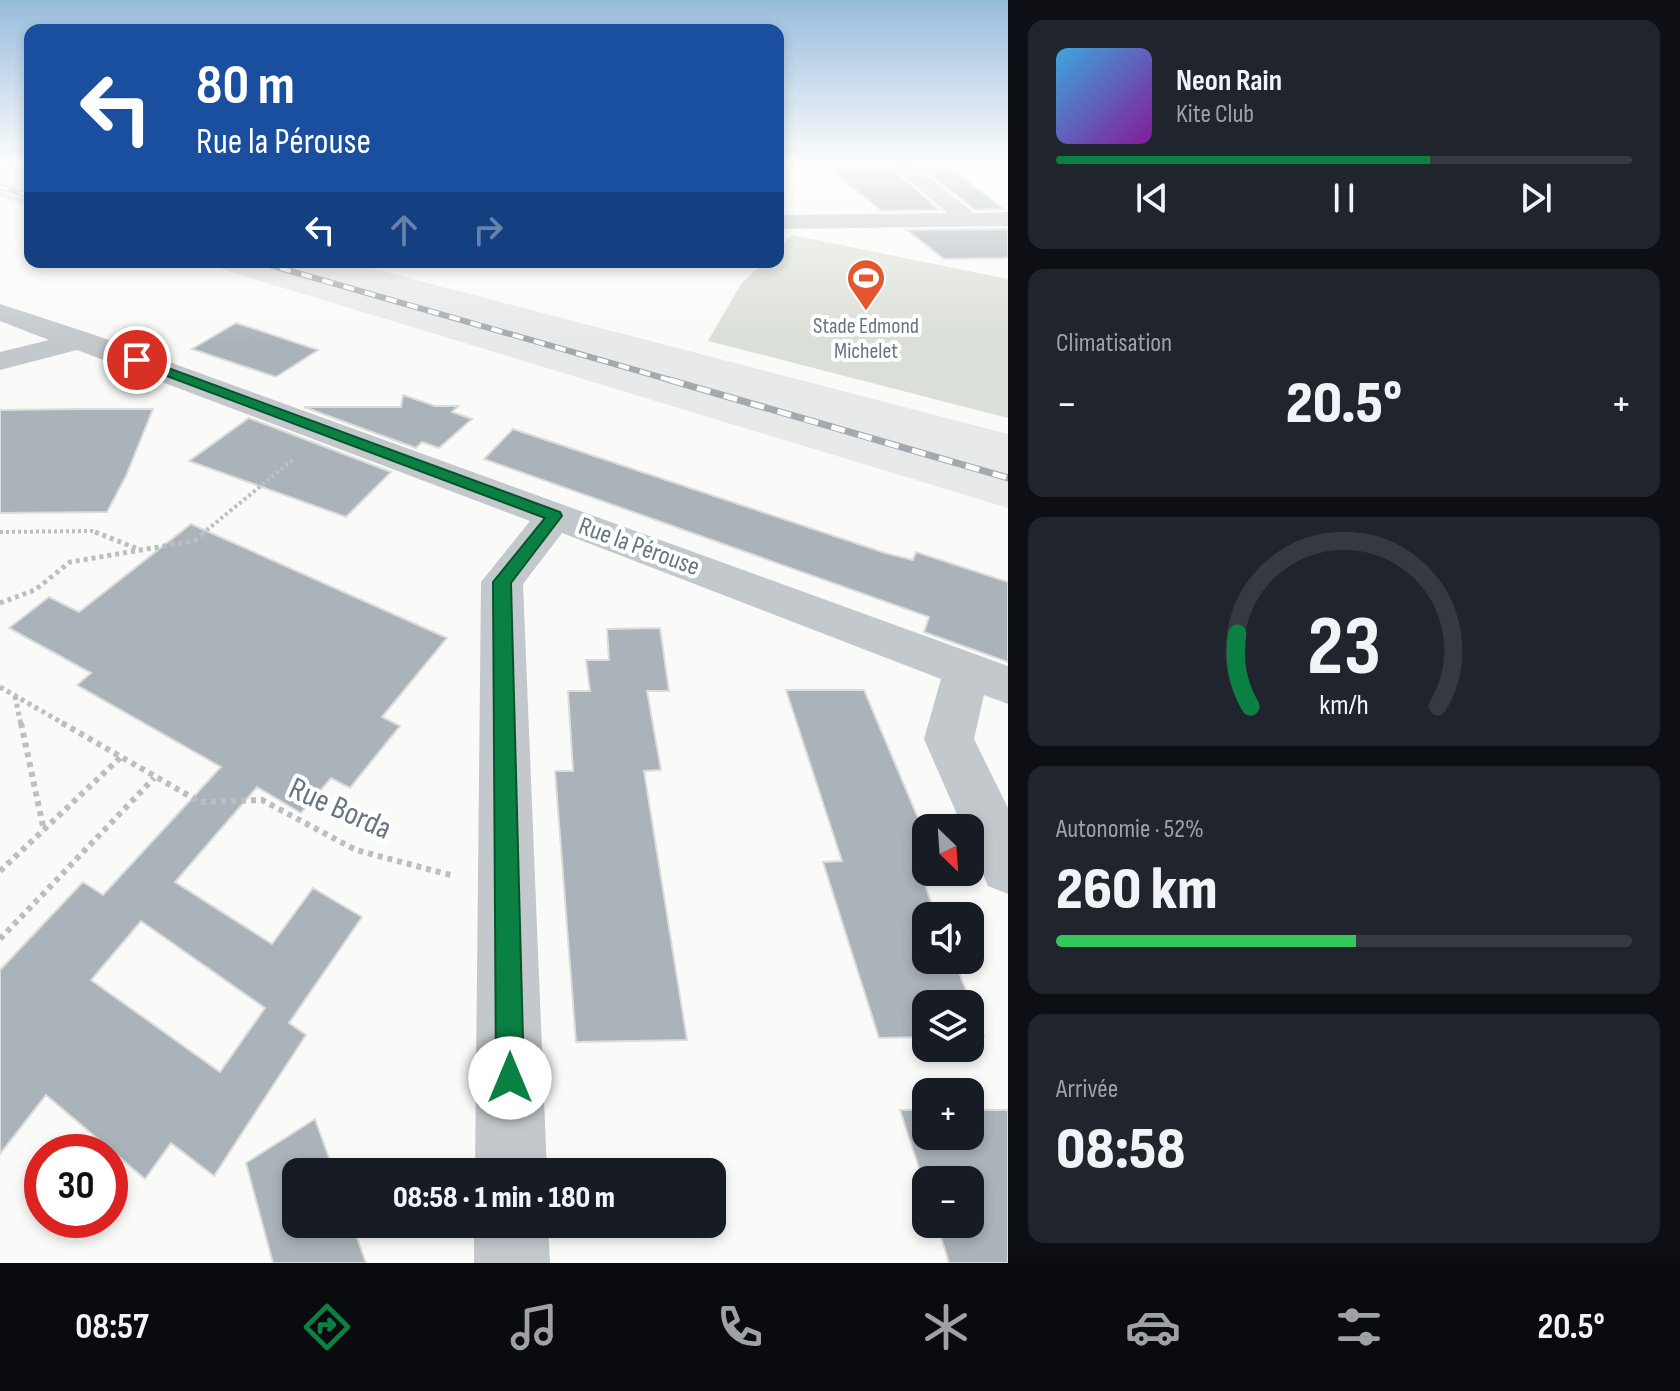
<!DOCTYPE html>
<html lang="fr">
<head>
<meta charset="utf-8">
<style>
	body { margin:0; font-family:"Sofia Sans Condensed",sans-serif; background:#20242c; color:#f1f3f6; height:100vh; display:flex; flex-direction:column; font-size:30px; white-space:nowrap }
	* { box-sizing:border-box; margin:0 }
	p { font-size:26px; color:#9ea1a6 }
	.icon { flex:none; width:44px; height:44px; fill:none; stroke:currentColor; stroke-width:2; stroke-linecap:round; stroke-linejoin:round }
	.map { position:relative; flex:1; overflow:hidden }
	.drawer { display:flex; flex-direction:column; gap:20px; padding:20px; background:#0d0f14; width:672px }
	.drawer>* { flex:none }
	.guide { position:absolute; left:24px; top:24px; width:760px; height:244px; border-radius:16px; box-shadow:0 4px 12px #0003; background:#1a4fa0; color:#fff; overflow:hidden }
	.needle { width:52px; rotate:155deg }
	.fabs { position:absolute; left:912px; top:814px; display:grid; gap:16px }
	.fabs a { display:grid; place-items:center; width:72px; height:72px; border-radius:16px; background:#171b24; box-shadow:0 4px 12px #0003; font-size:40px }
	.speed { position:absolute; left:24px; top:1134px; display:flex; gap:16px; font-size:40px; font-weight:700; text-align:center }
	.speed>* { display:grid; place-content:center; width:104px; height:104px; border-radius:50%; background:#171b24; box-shadow:0 4px 12px #0003; line-height:1 }
	.speed .limit { border:12px solid #d22; background:#fff; color:#111 }
	.pin { position:absolute; display:grid; place-items:center; width:68px; height:68px; color:#fff; margin:-34px; border:4px solid #fff; border-radius:50%; box-shadow:0 2px 8px #0007 }
	.me { position:absolute; width:88px; margin:-44px; rotate:0deg; stroke-linejoin:round; filter:drop-shadow(0 0 6px #0008) }
	.turn { display:flex; align-items:center; gap:28px; height:168px; padding:0 40px; font-size:36px }
	.turn .icon { width:104px; height:104px; stroke-width:2.5 }
	.turn b { display:block; font-size:56px; line-height:68px }
	.lanes { display:flex; align-items:center; height:76px; padding:0 40px; background:#0003; justify-content:center; gap:40px; direction:ltr }
	.lanes .off { opacity:.35 }
	.big { font-size:60px; font-weight:800; line-height:1.1 }
	.drawer .widget { flex:1; display:flex; flex-direction:column; justify-content:center; gap:12px; min-width:0; padding:0 28px; border-radius:16px; background:#20242c }
	.drawer .dial { align-items:center; gap:0 }
	.dial svg { height:208px; overflow:visible; fill:none; stroke:#363941; stroke-width:7; stroke-linecap:round; text-anchor:middle }
	.dial text { fill:#f1f3f6; stroke:none }
	.song { display:flex; align-items:center; gap:24px }
	.cover { width:96px; height:96px; border-radius:12px; background:linear-gradient(135deg,hsl(200 70% 55%),hsl(290 70% 35%)) }
	.played { height:8px; border-radius:4px; background:linear-gradient(90deg,#0b8043 65%,#363941 65%) }
	.keys { display:flex; justify-content:space-around; direction:ltr }
	.heat { display:flex; justify-content:space-between; align-items:center; font-size:44px; direction:ltr }
	.charge { height:12px; border-radius:6px; background:linear-gradient(90deg,#34c759 52%,#363941 0) }
	.trip { position:absolute; left:282px; top:1158px; width:444px; height:80px; border-radius:16px; background:#171b24; box-shadow:0 4px 12px #0003; font-weight:800; line-height:80px; text-align:center }
	.dock { display:flex; height:128px; justify-content:space-around; align-items:center; background:#090b0e; color:#9ea1a6 }
	.dock .icon { width:56px; height:56px }
	.dock .active { color:#0b8043 }
	.dock b { font-size:36px; color:#f1f3f6 }
	main { display:flex; flex:1; min-height:0 }
	.map>svg:first-child { display:block }
	.built { fill:#e8e9e9 }
	.green { fill:#dadfd7 }
	.building { fill:#aab3b9; stroke:#dcdcda; stroke-width:2; fill-rule:evenodd }
	.lines { fill:none; stroke-linecap:round; stroke-linejoin:round }
	.path-far3 { stroke:#bbbfc2; stroke-width:3; stroke-dasharray:2 2; stroke-linecap:butt }
	.path-far2 { stroke:#bbbfc2; stroke-width:4; stroke-dasharray:3 3; stroke-linecap:butt }
	.path-far1 { stroke:#bbbfc2; stroke-width:5; stroke-dasharray:4 4; stroke-linecap:butt }
	.path { stroke:#bbbfc2; stroke-width:6; stroke-dasharray:5 5; stroke-linecap:butt }
	.minor { fill:#c3c8cc; fill-rule:evenodd }
	.rail-far2-casing { stroke:#a2aab0; stroke-width:5 }
	.rail-far1-casing { stroke:#a2aab0; stroke-width:6 }
	.rail-casing { stroke:#a2aab0; stroke-width:7 }
	.rail-far2 { stroke:#fff; stroke-width:3; stroke-dasharray:9; stroke-linecap:butt }
	.rail-far1 { stroke:#fff; stroke-width:4; stroke-dasharray:11; stroke-linecap:butt }
	.rail { stroke:#fff; stroke-width:5; stroke-dasharray:14; stroke-linecap:butt }
	.route { fill:#0b8043; stroke:#07532c; stroke-width:2 }
	.labels { text-anchor:middle; dominant-baseline:central; stroke-width:8; stroke-linejoin:round; paint-order:stroke }
	.far-poi-label { font-size:22px; fill:#657683; stroke:#fff }
	.street-label { font-size:26px; fill:#657683; stroke:#fff }
	.near-street-label { font-size:32px; fill:#657683; stroke:#fff }
</style>
</head>
<body>
<main>
<div class="map">
<svg width="1008" height="1263" viewBox="0 0 1008 1263">
	<rect width="100%" height="100%" fill="#fafaf8"/>
	<path class="built" d="M0 164 30 170V207L0 198Z
		M198 262H347L1008 434V508Z"/>
	<path class="green" d="M792 235 1008 279V418L708 341 741 284 764 262H778V248Z"/>
	<path class="building" d="M822 164H887L939 210 882 211Z
		M917 164H946L1004 209 975 210Z
		M1008 229V258L944 259 907 230Z
		M236 323 255 329 318 350 276 377 192 349Z
		M403 395 435 406H458L452 412 472 419 439 448 422 442 416 448 304 407H401Z
		M80 409H153L126 476 107 512 0 513V410Z
		M249 418 391 472 346 517 189 461Z
		M513 429 885 553 913 560 916 552 1008 582V662L924 632 929 617 484 459Z
		M191 524 447 638 382 717 400 726 350 788 331 778 301 813 257 787 175 882 272 944 313 888 362 917 289 1023 306 1035 214 1176 171 1143 145 1179 46 1095 0 1154V970L83 882 103 895 221 767 77 685 91 673 9 628 49 597 79 612ZM141 921 265 1008 220 1072 91 980Z
		M660 628 669 691H647L661 770 644 771 687 1040 576 1042 555 771H573L568 691H590L586 660H609L607 629Z
		M786 690H864L926 837V888L936 916H926V960H954L984 1036H970V1004H926V1037L879 1038 823 862 842 861Z
		M900 1110H926V1136H970V1110H1008V1263H949L937 1224H970V1180H926V1189Z
		M315 1119 334 1172H296V1224H352L366 1263H273L246 1163Z"/>
	<g class="lines">
		<path class="path-far3" d="M0 194 30 203"/>
		<path class="path-far2" d="M0 532 92 531 100 534
			M202 534 295 458"/>
		<path class="path-far1" d="M95 532 138 549
			M0 603 35 590 70 562 194 541 205 532
			M0 687 66 725
			M15 696 21 725"/>
		<path class="path" d="M21 723 44 831
			M62 723 200 802 262 800 356 850 454 876
			M0 871 122 756
			M0 939 154 778"/>
		<path class="minor" d="M890 164H912L974 213 1008 212V226L778 229V215L947 213Z
			M0 304 92 334 1008 666V704L984 695 974 739 1008 808V894L988 886 970 844V828H963L924 739 941 679 562 533 523 584 547 1172H475L481 582 530 521 77 350 0 370V352L49 340 0 321Z
			M474 1224H548L550 1263H474Z"/>
		<defs>
			<path id="rail-far2" d="M0 187 30 196"/>
			<path id="rail-far1" d="M259 262 677 382"/>
			<path id="rail" d="M670 380 1008 478"/>
		</defs>
		<use href="#rail-far2" class="rail-far2-casing"/>
		<use href="#rail-far1" class="rail-far1-casing"/>
		<use href="#rail" class="rail-casing"/>
		<use href="#rail-far2" class="rail-far2"/>
		<use href="#rail-far1" class="rail-far1"/>
		<use href="#rail" class="rail"/>
	</g>
	<linearGradient id="sky" x2="0" y2="1"><stop stop-color="#96bcdc"/><stop offset="0.48" stop-color="#fdfdfc"/><stop offset="1" stop-color="#fdfdfc" stop-opacity="0"/></linearGradient>
	<rect width="1008" height="341" fill="url(#sky)"/>
	<path class="route" d="M132 358H141L560 512 562 516 511 583 524 1078 520 1088 510 1092 501 1088 496 1078 493 582 545 518 132 363Z"/>
	<defs>
		<symbol id="stadium-pin" viewBox="-11 -11 22 30"><path d="M0 17L-7.5 6A9.5 9.5 0 1 1 7.5 6Z" fill="#e4572e" stroke="#fff"/><path d="M0-5a6.5 5 0 1 0 0 10a6.5 5 0 1 0 0-10ZM-3.5-1.8h7v3.6h-7Z" fill="#fff"/></symbol>
	</defs>
	<g fill-rule="evenodd">
		<use href="#stadium-pin" x="844" y="256" width="44" height="60"/>
	</g>
	<g class="labels">
		<g class="far-poi-label">
			<text x="866" y="326">Stade Edmond<tspan x="866" dy="25">Michelet</tspan></text>
		</g>
		<g class="street-label">
			<text transform="translate(639 547) rotate(20)">Rue la Pérouse</text>
		</g>
		<g class="near-street-label">
			<text transform="translate(340 809) rotate(24)">Rue Borda</text>
		</g>
	</g>
</svg>
<div class="fabs">
<a><svg class="needle" viewBox="-14 -14 28 28"><path d="M0-13l5 13h-10z" fill="#e53935"/><path d="M0 13l5-13h-10z" fill="#9ea1a6"/></svg></a>
<a><svg class="icon" aria-label="sound" viewBox="0 0 24 24"><path d="M4 9h4l5-4v14l-5-4H4zM17 9q2 3 0 6"/></svg></a>
<a><svg class="icon" aria-label="layers" viewBox="0 0 24 24"><path d="M12 4l9 5-9 5-9-5zM3 14l9 5 9-5"/></svg></a>
<a>+</a>
<a>−</a>
</div>
<div class="speed"><div class="limit">30</div></div>
<div class="pin" style="left:137px;top:360px;background:#d93025"><svg class="icon" aria-label="arrive" viewBox="0 0 24 24"><path d="M6 21V4h12l-3 4 3 4H6"/></svg></div>
<svg class="me" style="left:510px;top:1078px" viewBox="-20 -20 40 40"><circle r="19" fill="#fff"/><path d="M0-13L10 11 0 6-10 11z" fill="#0b8043"/></svg>
<div class="trip">08:58 · 1 min · 180 m</div>
<div class="guide">
<div class="turn"><svg class="icon" aria-label="left" viewBox="0 0 24 24"><path d="M17 20v-9H6M10 6l-5 5 5 5"/></svg><div><b>80 m</b>Rue la Pérouse</div></div>
<div class="lanes"><svg class="icon" aria-label="left" viewBox="0 0 24 24"><path d="M17 20v-9H6M10 6l-5 5 5 5"/></svg><svg class="icon off" aria-label="ahead" viewBox="0 0 24 24"><path d="M12 20V5M6 11l6-6 6 6"/></svg><svg class="icon off" aria-label="right" viewBox="0 0 24 24"><path d="M7 20v-9h11M14 6l5 5-5 5"/></svg></div>
</div>
</div>
<section class="drawer">
<div class="widget">
<div class="song"><i class="cover"></i><div><b>Neon Rain</b><p>Kite Club</p></div></div>
<div class="played"></div>
<div class="keys"><svg class="icon" aria-label="previous" viewBox="0 0 24 24"><path d="M18 5L8 12l10 7zM5 5v14"/></svg><svg class="icon" aria-label="pause" viewBox="0 0 24 24"><path d="M8 5v14M16 5v14"/></svg><svg class="icon" aria-label="next" viewBox="0 0 24 24"><path d="M6 5l10 7-10 7zM19 5v14"/></svg></div>
</div>
<div class="widget"><p>Climatisation</p>
<div class="heat"><a>−</a><b class="big">20.5°</b><a>+</a></div>
</div>
<div class="widget dial"><svg viewBox="0 0 100 80">
<path d="M14 69A42 42 0 1 1 86 69"/>
<path d="M14 69A42 42 0 0 1 9 41" stroke="#0b8043"/>
<text x="50" y="56" font-size="32" font-weight="700">23</text>
<text x="50" y="72" font-size="11">km/h</text>
</svg></div>
<div class="widget"><p>Autonomie · 52%</p><b class="big">260 km</b><div class="charge"></div></div>
<div class="widget"><p>Arrivée</p><b class="big">08:58</b></div>
</section>
</main>
<nav class="dock">
<b>08:57</b>
<svg class="icon active" aria-label="directions" viewBox="0 0 24 24"><path d="M12 3l9 9-9 9-9-9zM9 14v-3h6M13 9l2 2-2 2"/></svg>
<svg class="icon" aria-label="music" viewBox="0 0 24 24"><path d="M9 18V5l10-2v13"/><circle cx="6" cy="18" r="3"/><circle cx="16" cy="16" r="3"/></svg>
<svg class="icon" aria-label="phone" viewBox="0 0 24 24"><path d="M5 4h4l2 5-3 2q2 4 5 5l2-3 5 2v4C11 20 4 13 5 4z"/></svg>
<svg class="icon" aria-label="climate" viewBox="0 0 24 24"><path d="M12 3v18M4 7l16 10M4 17L20 7"/></svg>
<svg class="icon" aria-label="car" viewBox="0 0 24 24"><path d="M5 17H2v-5l4-1 3-4h7l3 4 3 1v5h-3M9 17h6M6 11h13"/><circle cx="7" cy="17" r="2"/><circle cx="17" cy="17" r="2"/></svg>
<svg class="icon" aria-label="filters" viewBox="0 0 24 24"><path d="M4 7h16M4 17h16"/><circle cx="9" cy="7" r="2"/><circle cx="15" cy="17" r="2"/></svg>
<b>20.5°</b>
</nav>
</body>
</html>
